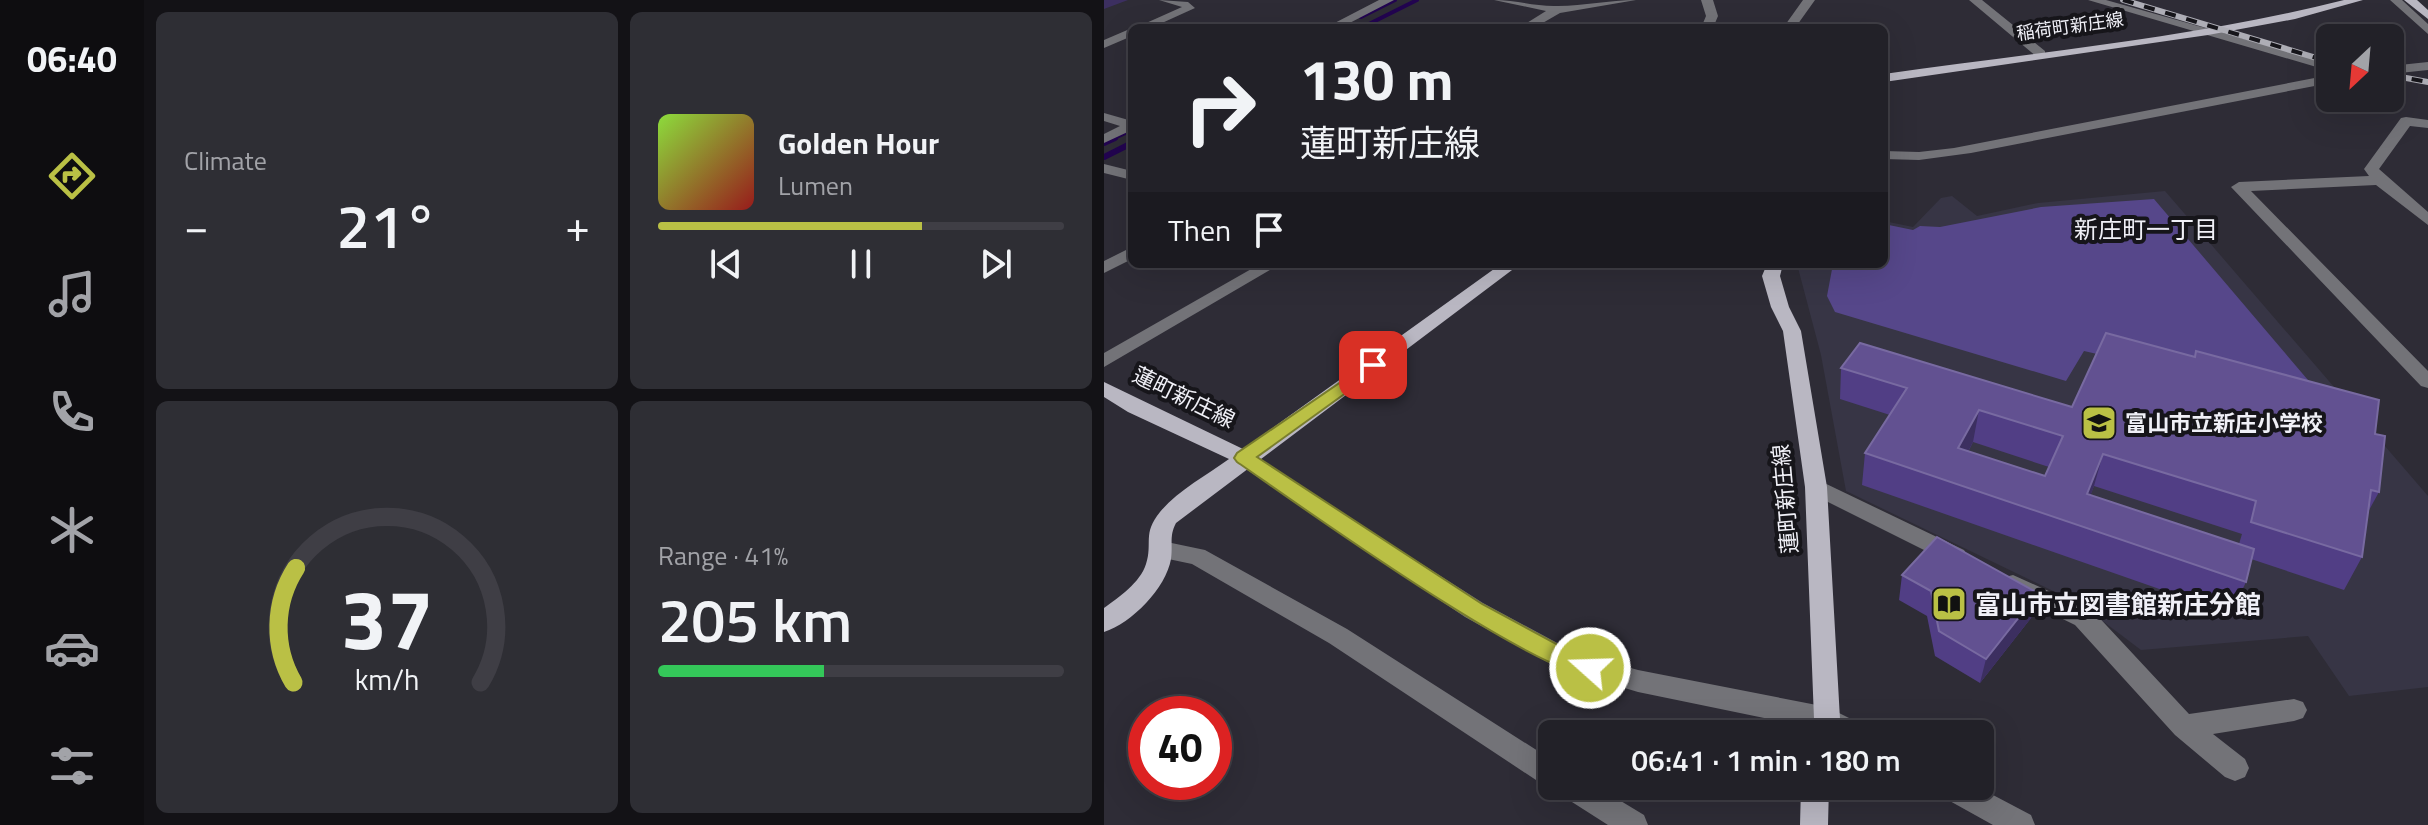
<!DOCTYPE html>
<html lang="en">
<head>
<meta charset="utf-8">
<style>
	body { margin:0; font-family:"Titillium Web","Noto Sans JP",sans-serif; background:#2e2e34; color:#f1f3f6; height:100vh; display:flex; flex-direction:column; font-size:30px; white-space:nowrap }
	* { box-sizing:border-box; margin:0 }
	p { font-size:26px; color:#a2a3a8 }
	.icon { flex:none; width:44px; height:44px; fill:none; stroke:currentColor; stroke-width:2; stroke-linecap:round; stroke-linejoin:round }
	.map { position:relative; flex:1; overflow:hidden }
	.details { display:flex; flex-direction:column; gap:12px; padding:12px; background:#131216; width:960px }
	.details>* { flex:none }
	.banner { position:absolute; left:24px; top:24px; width:760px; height:244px; border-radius:12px; box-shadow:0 8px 32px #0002,0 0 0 2px #3f3e45; background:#222128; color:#f1f3f6; overflow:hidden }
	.needle { width:52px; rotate:206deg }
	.controls { position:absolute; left:1212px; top:24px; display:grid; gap:16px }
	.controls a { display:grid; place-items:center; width:88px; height:88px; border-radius:12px; background:#222128; box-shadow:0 8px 32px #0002,0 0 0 2px #3f3e45; font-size:40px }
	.speed { position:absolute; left:24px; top:696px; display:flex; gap:16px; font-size:40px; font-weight:700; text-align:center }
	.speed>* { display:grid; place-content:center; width:104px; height:104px; border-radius:50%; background:#222128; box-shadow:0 8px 32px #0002,0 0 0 2px #3f3e45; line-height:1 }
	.speed .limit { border:12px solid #d22; background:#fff; color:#111 }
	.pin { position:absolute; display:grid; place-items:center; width:68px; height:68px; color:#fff; margin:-34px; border-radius:16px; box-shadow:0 4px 12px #0006 }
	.me { position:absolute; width:88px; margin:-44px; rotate:290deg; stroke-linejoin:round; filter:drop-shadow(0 0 6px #0008) }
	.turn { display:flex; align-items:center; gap:28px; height:168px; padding:0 40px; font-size:36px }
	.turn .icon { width:104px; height:104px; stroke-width:2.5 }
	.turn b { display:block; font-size:56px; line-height:68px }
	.then { display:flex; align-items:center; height:76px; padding:0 40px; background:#0003; gap:16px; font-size:30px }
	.big { font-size:60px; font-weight:600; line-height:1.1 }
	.details .card { flex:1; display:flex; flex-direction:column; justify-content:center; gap:12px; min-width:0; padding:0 28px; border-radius:12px; background:#2e2e34 }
	.details .dial { align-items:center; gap:0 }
	.dial svg { height:208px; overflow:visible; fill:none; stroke:#3f3e45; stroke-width:7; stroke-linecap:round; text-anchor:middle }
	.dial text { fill:#f1f3f6; stroke:none }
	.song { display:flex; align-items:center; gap:24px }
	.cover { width:96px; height:96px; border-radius:12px; background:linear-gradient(135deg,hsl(90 70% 55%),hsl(0 70% 35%)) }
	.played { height:8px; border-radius:4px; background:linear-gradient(90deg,#bac045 65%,#3f3e45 65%) }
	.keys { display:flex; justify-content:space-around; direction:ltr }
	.heat { display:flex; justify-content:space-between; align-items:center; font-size:44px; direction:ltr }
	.charge { height:12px; border-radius:6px; background:linear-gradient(90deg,#34c759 41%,#3f3e45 0) }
	.details .tiles { flex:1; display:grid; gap:12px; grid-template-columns:repeat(2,1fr) }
	.trip { position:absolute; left:434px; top:720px; width:456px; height:80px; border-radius:12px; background:#222128; box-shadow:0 8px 32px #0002,0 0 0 2px #3f3e45; font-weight:600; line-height:80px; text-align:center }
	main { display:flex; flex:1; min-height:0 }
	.dock { display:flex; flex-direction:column; width:144px; justify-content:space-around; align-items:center; background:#0e0d10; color:#a2a3a8 }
	.dock .icon { width:56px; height:56px }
	.dock .current { color:#bac045 }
	.dock b { font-size:36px; color:#f1f3f6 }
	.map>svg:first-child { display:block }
	.built { fill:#373545 }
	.green { fill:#56478a }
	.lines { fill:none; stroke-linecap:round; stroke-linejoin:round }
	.stream-far1 { stroke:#220450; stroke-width:4 }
	.stream { stroke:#220450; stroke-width:6 }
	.minor { fill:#737378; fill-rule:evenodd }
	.major { fill:#b9b7c2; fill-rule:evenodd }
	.rail-casing { stroke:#aeaeb6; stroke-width:6 }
	.rail { stroke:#16151a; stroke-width:4; stroke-dasharray:11; stroke-linecap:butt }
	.wall { fill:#513e85; fill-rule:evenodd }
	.shaded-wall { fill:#3c2f60 }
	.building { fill:#625191; stroke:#786aa1; stroke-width:2; fill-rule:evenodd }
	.route { fill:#bac045; stroke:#797d2d; stroke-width:2 }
	.labels { text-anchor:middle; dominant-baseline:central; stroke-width:8; stroke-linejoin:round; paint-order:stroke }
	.far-street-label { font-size:18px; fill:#f0f0f7; stroke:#16151a }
	.street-label { font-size:22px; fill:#f0f0f7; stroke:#16151a }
	.poi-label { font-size:22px; font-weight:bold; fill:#f0f0f7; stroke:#16151a; text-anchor:start }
	.neighbourhood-label { font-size:24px; fill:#f0f0f7; stroke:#16151a }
	.near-poi-label { font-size:26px; font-weight:bold; fill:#f0f0f7; stroke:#16151a; text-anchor:start }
</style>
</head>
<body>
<main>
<nav class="dock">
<b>06:40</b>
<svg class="icon current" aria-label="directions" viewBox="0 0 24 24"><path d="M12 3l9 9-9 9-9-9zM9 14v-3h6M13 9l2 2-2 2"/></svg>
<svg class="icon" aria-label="music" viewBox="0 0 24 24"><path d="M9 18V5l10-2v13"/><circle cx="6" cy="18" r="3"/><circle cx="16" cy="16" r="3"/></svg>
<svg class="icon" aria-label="phone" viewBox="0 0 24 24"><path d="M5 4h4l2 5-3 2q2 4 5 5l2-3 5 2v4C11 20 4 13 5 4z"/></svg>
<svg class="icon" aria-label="climate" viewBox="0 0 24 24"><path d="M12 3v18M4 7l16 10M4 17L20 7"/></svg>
<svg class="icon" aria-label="car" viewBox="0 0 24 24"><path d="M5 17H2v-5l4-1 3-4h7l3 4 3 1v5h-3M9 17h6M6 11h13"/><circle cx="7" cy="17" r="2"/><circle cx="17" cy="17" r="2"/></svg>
<svg class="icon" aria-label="filters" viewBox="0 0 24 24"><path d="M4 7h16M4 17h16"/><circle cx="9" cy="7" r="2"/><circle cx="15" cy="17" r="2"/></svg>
</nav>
<section class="details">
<div class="tiles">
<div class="card"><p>Climate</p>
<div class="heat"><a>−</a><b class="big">21°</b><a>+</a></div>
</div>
<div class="card">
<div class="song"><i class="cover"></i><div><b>Golden Hour</b><p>Lumen</p></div></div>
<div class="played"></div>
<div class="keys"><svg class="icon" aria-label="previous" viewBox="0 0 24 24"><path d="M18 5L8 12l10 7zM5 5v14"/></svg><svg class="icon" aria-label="pause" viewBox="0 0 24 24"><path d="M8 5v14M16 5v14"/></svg><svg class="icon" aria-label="next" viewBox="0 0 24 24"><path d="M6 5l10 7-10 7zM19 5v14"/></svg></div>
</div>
<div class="card dial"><svg viewBox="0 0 100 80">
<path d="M14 69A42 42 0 1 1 86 69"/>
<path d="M14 69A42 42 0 0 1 15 25" stroke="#bac045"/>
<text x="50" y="56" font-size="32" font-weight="700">37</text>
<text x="50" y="72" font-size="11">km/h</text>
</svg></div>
<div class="card"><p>Range · 41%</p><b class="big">205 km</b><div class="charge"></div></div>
</div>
</section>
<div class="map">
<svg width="1324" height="825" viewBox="0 0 1324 825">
	<rect width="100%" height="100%" fill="#2e2c36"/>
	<path class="built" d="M1061 191 1324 496V687L1245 696 1204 636 1037 650 976 604 742 491 717 355 693 264H780V221L809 227 837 198 848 196 873 216 934 203Z"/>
	<path class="green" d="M1050 199 1238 420 1050 367 980 351 962 381 731 312 723 296 729 264H780V224L809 230 816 226 836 227 937 207Z"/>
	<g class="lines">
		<path class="stream-far1" d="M257 17 291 0
			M257 28 313 0
			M6 140 28 130"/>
		<path class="stream" d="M0 143 11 138
			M0 157 28 143"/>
		<path class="minor" d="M55 0 84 2 91 8 47 28H31L78 7Z
			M275 0H290L236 28H221Z
			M390 0C412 0 433 7 454 6 480 6 505 0 532 0L456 13 430 28H415L442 11Z
			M597 0H609L614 16 609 28H597L602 16Z
			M699 0H711L691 28H679Z
			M865 0H878L941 51V57H933Z
			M984 0H1002L1226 63V71Z
			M1286 0H1298L1324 24V34Z
			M28 28V36L0 48V40Z
			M1324 62V70L1286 74V66Z
			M1226 75V83L867 153 815 160 780 159V151L815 152 850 148Z
			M0 113 28 121V130L0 143V134L16 126 0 121Z
			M1302 117 1324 120V128L1306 126 1275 169 1324 212V225L1272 185 1147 191 1324 371V388L1317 386 1127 187 1135 182 1265 176 1260 169 1297 118Z
			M0 164 28 171V180L0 173Z
			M28 247V259L0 273V261Z
			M156 264H176L0 367V353Z
			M140 451 379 603 470 652 534 670 723 707 761 726 764 734H726L718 730 534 692 454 668 361 617 133 463 130 458 133 453Z
			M712 479 860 550 864 556 860 562 852 565 844 562 704 492 701 487 704 482Z
			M58 541 101 550 243 629 448 760V786H452L448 788 438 784 225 643 88 564 50 556 47 550 50 544Z
			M909 575 989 611 1085 714 1190 699 1199 702 1203 710 1199 718 1190 721 1109 734 1141 759 1145 768 1141 777 1131 781 1121 777 1071 735 971 625 901 591 897 584 901 577Z
			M453 786H492L540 815 544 825H504L457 795Z
			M831 786H872L927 815 931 825H889L835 795Z"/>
		<path class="major" d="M1240 0H1259L1191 19 1104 35 780 82V74C933 52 1090 38 1240 0Z
			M1300 0H1313L1324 10V19Z
			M397 264H416L72 523C65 536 69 544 67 559 62 588 28 623 0 632V608C15 597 36 583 42 564 49 543 38 534 56 512 73 491 103 475 125 459L24 412 0 397V382L139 449Z
			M663 264H679L676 276 685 307 697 331 723 487 736 719 729 734H703L710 719 701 487 679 331 667 307 658 276Z
			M697 786H725L724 825H696Z"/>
		<defs>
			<path id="rail" d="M1019 0 1226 62
				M1286 75 1324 82"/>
		</defs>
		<use href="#rail" class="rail-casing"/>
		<use href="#rail" class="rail"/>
	</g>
	<path class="wall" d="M737 368 968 407 1271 434 1275 492 1264 512 1258 557 1240 590 1147 559 1142 582 1127 614 758 485 761 453 786 415 736 399ZM869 442 945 467 941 476 864 452ZM990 486 1138 534 1135 544 986 496Z
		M798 575 934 593 927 618 876 683 831 656 823 616 795 600Z"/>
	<path class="shaded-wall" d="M0 0H24L0 9Z
		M875 410 869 442 849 480 854 448Z
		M999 454 990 486 974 527 983 494Z
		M934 593 927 618 876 683 882 659Z"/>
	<path class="building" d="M1002 333 1091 357 1092 351 1275 400 1271 434 1281 436 1275 492 1267 490 1258 557 1147 522 1152 501 999 454 983 494 1150 549 1142 582 761 453 803 388 737 368 756 343 968 407ZM875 410 959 436 941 476 854 448Z
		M833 537 934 593 882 659 835 631 827 591 798 575Z"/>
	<path class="route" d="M269 360 277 365 275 369 153 457 378 604 469 653 495 661 498 668 495 675C451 690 184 497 133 462L130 458 133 453Z"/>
	<defs>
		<symbol id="school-square" viewBox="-11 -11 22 22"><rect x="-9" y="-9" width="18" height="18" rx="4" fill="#bac045" stroke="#16151a"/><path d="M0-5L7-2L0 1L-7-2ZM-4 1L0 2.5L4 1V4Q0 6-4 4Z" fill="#111"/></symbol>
		<symbol id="library-square" viewBox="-11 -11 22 22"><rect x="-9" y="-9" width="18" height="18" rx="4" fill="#bac045" stroke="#16151a"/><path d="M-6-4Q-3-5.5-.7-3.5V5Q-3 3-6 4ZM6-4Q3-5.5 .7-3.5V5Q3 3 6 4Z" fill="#111"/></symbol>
	</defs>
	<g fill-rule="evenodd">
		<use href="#school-square" x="975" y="403" width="40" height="40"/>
		<use href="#library-square" x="825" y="584" width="40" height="40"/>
	</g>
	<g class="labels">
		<g class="far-street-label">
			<text transform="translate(966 26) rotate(-8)">稲荷町新庄線</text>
		</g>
		<g class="street-label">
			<text transform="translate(80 397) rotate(26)">蓮町新庄線</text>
			<text transform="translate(681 499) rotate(-95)">蓮町新庄線</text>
		</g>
		<g class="poi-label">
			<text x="1021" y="423">富山市立新庄小学校</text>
		</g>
		<g class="neighbourhood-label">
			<text x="1042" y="229">新庄町一丁目</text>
		</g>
		<g class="near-poi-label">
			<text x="871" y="604">富山市立図書館新庄分館</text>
		</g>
	</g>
</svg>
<div class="controls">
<a><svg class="needle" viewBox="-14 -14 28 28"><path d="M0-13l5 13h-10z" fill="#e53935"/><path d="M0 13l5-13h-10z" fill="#a2a3a8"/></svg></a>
</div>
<div class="speed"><div class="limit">40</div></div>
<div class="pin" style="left:269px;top:365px;background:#d93025"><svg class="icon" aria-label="arrive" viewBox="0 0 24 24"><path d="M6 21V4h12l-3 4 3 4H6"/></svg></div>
<svg class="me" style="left:486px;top:668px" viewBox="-20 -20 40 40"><circle r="17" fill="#bac045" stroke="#fff" stroke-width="3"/><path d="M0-11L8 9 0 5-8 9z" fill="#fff"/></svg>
<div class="trip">06:41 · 1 min · 180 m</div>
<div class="banner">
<div class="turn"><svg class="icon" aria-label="right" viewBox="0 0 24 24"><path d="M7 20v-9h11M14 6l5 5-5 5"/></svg><div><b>130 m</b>蓮町新庄線</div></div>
<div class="then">Then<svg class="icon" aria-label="arrive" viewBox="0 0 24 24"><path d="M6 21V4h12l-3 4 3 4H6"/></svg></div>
</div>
</div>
</main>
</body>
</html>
